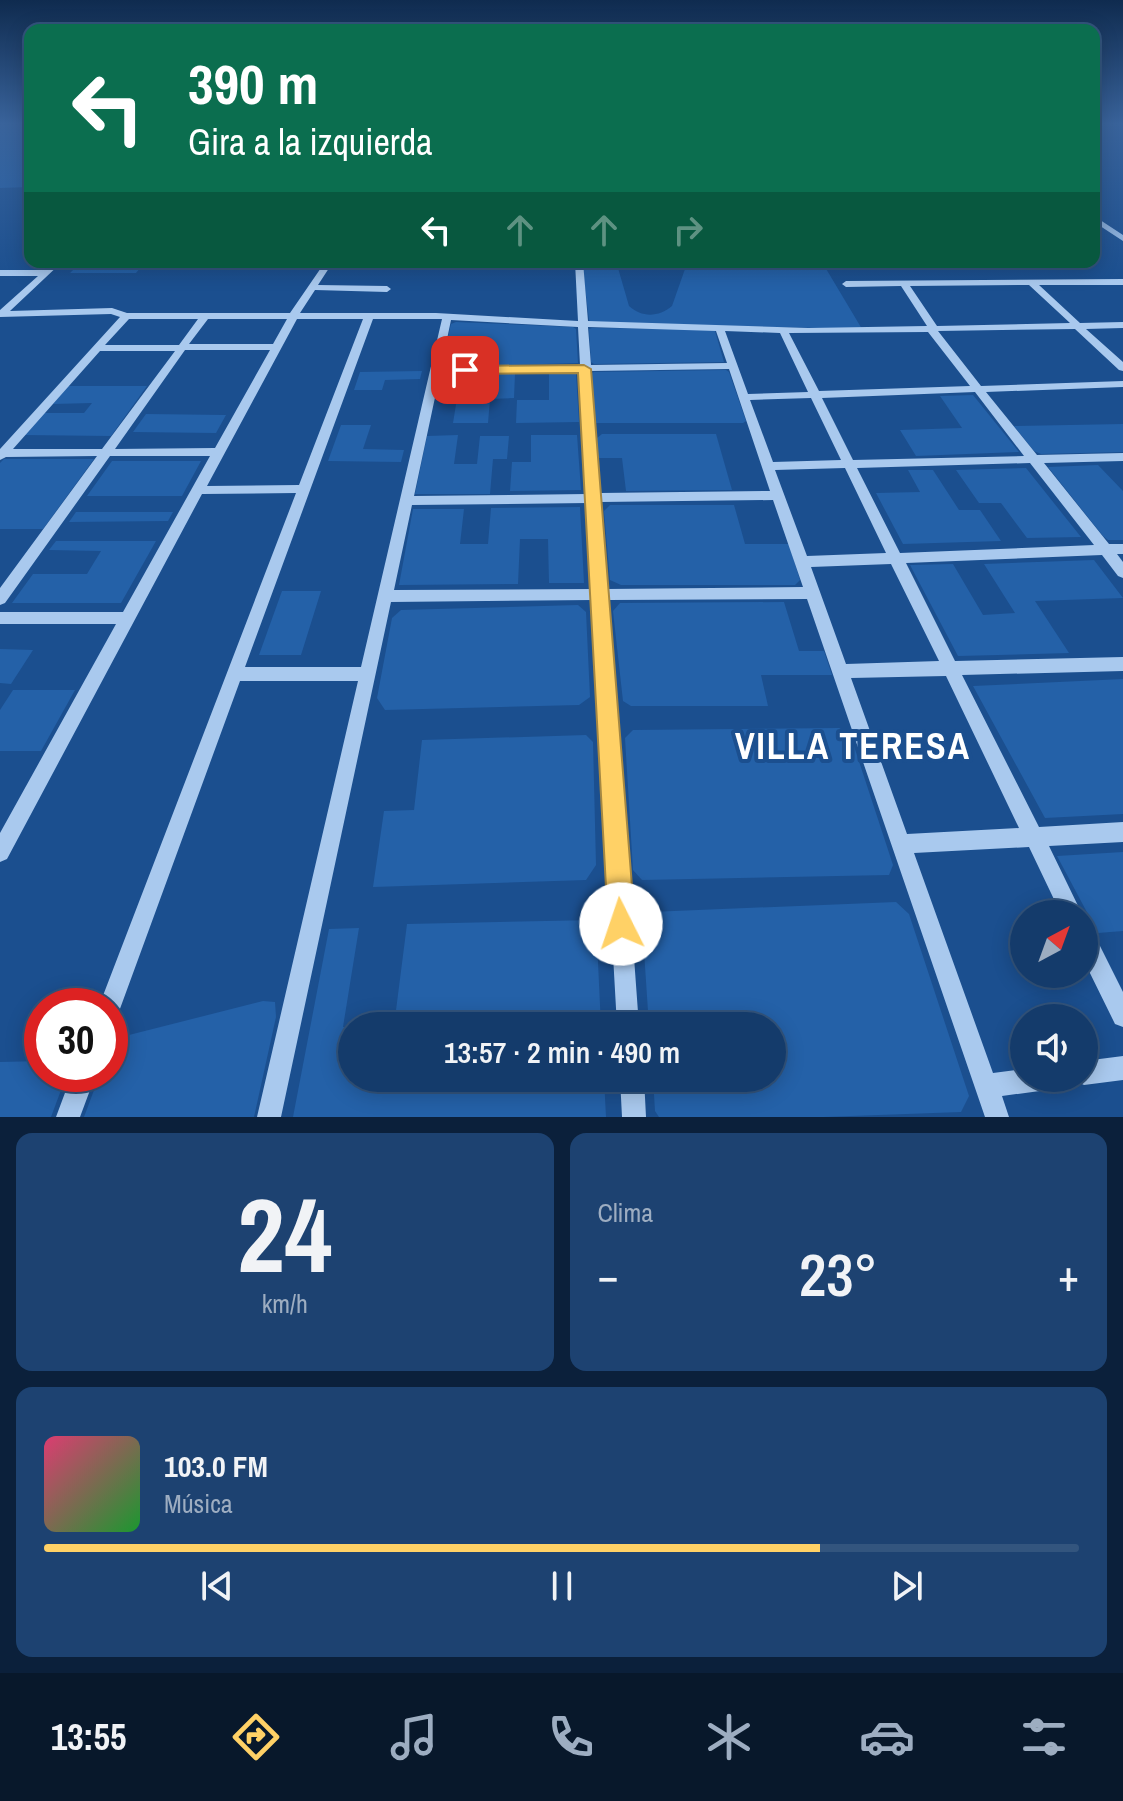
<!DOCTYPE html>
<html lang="es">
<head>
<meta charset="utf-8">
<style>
	body { margin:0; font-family:"Archivo Narrow",sans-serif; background:#1d4271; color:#f1f3f6; height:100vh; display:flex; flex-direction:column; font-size:30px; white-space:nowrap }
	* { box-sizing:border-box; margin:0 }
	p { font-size:26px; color:#9dadc1 }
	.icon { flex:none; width:44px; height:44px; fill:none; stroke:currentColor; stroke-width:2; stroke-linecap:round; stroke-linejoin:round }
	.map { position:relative; height:1117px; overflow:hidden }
	.details { display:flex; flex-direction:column; gap:16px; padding:16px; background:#0b203b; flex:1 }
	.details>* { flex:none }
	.top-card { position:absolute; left:24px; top:24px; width:1076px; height:244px; border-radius:16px; box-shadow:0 4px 20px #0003,0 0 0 2px #33557e; background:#0b6e4f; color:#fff; overflow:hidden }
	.needle { width:52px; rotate:41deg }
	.controls { position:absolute; left:1010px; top:900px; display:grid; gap:16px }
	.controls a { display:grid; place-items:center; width:88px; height:88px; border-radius:50%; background:#143b6b; box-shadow:0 4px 20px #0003,0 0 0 2px #33557e; font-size:40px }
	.speed { position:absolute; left:24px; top:988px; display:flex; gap:16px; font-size:40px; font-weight:700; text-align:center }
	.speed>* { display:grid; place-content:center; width:104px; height:104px; border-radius:50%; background:#143b6b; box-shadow:0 4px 20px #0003,0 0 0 2px #33557e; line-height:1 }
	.speed .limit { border:12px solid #d22; background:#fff; color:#111 }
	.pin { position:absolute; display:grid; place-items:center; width:68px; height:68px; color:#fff; margin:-34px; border-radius:16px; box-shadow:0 4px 12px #0006 }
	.me { position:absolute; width:88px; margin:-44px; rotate:356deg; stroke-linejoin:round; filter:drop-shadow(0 0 6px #0008) }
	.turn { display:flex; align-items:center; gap:28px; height:168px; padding:0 32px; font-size:36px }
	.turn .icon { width:104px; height:104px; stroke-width:2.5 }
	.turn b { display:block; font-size:56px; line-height:68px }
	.lanes { display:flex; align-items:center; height:76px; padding:0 32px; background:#0003; justify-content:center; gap:40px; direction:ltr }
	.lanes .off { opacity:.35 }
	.big { font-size:60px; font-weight:600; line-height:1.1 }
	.details .tile { flex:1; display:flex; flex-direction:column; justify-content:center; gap:12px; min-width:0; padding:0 28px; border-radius:16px; background:#1d4271 }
	.details .dial { align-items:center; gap:0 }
	.dial b { font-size:104px; line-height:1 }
	.song { display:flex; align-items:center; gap:24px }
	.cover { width:96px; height:96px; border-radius:12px; background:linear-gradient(135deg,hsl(340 70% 55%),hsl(130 70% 35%)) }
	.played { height:8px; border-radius:4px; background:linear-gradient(90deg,#ffd166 75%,#33557e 75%) }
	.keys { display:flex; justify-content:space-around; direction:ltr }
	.heat { display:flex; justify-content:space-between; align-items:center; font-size:44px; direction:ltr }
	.details .tiles { flex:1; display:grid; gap:16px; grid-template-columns:1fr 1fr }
	.tile:last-child { grid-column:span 2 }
	.trip { position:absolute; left:338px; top:1012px; width:448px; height:80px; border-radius:40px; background:#143b6b; box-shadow:0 4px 20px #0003,0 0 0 2px #33557e; font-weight:600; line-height:80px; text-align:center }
	.menu { display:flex; height:128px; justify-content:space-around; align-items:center; background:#08182b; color:#9dadc1 }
	.menu .icon { width:56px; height:56px }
	.menu .selected { color:#ffd166 }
	.menu b { font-size:36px; color:#f1f3f6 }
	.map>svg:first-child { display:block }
	.green { fill:#2461a8 }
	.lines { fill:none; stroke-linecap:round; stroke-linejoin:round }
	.minor { fill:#a9c9ee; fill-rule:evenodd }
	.route { fill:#ffd166; stroke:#a68842; stroke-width:2 }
	.labels { text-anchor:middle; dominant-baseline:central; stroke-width:8; stroke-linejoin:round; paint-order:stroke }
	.near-district-label { font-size:36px; font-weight:bold; letter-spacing:2px; fill:#fff; stroke:#1b4f8f }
</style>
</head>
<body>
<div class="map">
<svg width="1123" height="1117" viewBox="0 0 1123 1117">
	<rect width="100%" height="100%" fill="#1b4f8f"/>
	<path class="green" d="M0 125H30V169L25 175 30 176V187L0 188Z
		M81 262H145L136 273H70Z
		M582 262H603L618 268 629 306C642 318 659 317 672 306L685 269 693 262H822L862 329 592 323 589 320Z
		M456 322 573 327 576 329 578 363 444 367 441 366 451 324Z
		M592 328 710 329 715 331 724 362 594 364 591 362 589 329Z
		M726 370 729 372 746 421 743 423H594L592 373 594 372Z
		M422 371 420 379 385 380 382 390H354L360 372Z
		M461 374H515L514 398 490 399 488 423H453Z
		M549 374H576L579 422 516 423 517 400H549Z
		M68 386H147L111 436 23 435 42 413H84L92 403 53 404Z
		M973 395 1019 452 916 456 900 430 962 428 940 396Z
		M146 414 226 415 216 433 133 432Z
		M1123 424V452L1041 454 1034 451 1014 426Z
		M341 425H371L363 449 404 450 401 462 328 461Z
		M602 434H716L732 490 626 491 622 458H598L597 438Z
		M458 435 454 464H477L480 436H509L507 459H493L490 494H415L427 436Z
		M531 435H577L581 490 510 491 512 462H531Z
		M4 459H94L43 529H0V463Z
		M112 461H201L182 496H87Z
		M1098 465 1123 491V540H1108L1103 536 1048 467Z
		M1026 468 1081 537 1027 538 1001 503H979L956 470Z
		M908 470H933L959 510H980L1001 541 903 544 876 493 920 492Z
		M610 505H734L745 544H789L800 580 795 585H621L610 580 604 511Z
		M580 507 584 583H549L548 539H520L518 584 399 585 413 509H464L460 544H488L491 508Z
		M76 512H173L168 521 69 522Z
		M56 541H156L121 603H12L33 574H87L101 551 49 550Z
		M1094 560 1123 598 1035 601 1069 653 958 656 910 565 953 564 983 615 1015 613 984 564Z
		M282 591H321L301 655H259Z
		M784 602 799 651H824L832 675H761L768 706H631L623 701 613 611 620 603Z
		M578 605 586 612 590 697 579 705 385 710 377 698 392 618 401 610Z
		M0 649 33 650 11 684 0 683Z
		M1123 679V814L1045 818 973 686Z
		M13 690H75L41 751H0V710Z
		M839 728 850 734 893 865 889 875 642 880 633 870 625 738 633 730Z
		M586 735 593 742 596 865 586 880 373 887 384 811 414 810 422 740Z
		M1123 852V931L1098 933 1057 856Z
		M896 902 909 914 969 1096 961 1112 824 1117H659L655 1111 653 1078H772V1026H649L642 921 650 912Z
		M596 920 601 1026H394L407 924Z
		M359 928 343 1027 352 1028V1078H604L606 1117H293L329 929Z
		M263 1001 275 1002 276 1017 254 1117H84L100 1074H110L111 1050 129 1035Z
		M42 1061V1074H67L51 1117H0V1062Z"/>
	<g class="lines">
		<path class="minor" d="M1094 216 1123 235V241L1094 222Z
			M53 262H62L10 311 112 308 127 313H290L325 262H333L318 285 387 286 391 289 387 292 315 290 300 313H436L578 321 575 262H583L588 321 808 328 927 326 901 286 846 287 842 284 846 281 1123 279V285H1039L1080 323 1123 322V328L1086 329 1123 362V371L1119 370 1075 329 938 331 981 386 1123 381V387L986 392 1037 455 1123 453V461L1044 463 1109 544H1123V554H1117L1123 562V578L1118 576 1102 555 906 563 955 661 1123 657V671L962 675 1039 827 1123 822V842L1049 846 1082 914H1061L1029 847 914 853 993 1073 1024 1069V1078H1059L1055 1086 1047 1090 1002 1096 1009 1117H985L807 599 608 600 639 1026H617L593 600 391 602 281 1117H257L358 681H240L121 1006 118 1014 110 1017V1006H99L296 493 202 494 7 859 0 862V833L116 624H0V612H123L210 456H110L5 603 0 605V588L97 456 6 457 0 460V449L120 317 111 314 0 317V310L38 276H0V270H44ZM1029 285 1070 323 937 326 910 286ZM129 319H198L179 345H105ZM208 319H287L273 344H189ZM297 319H363L299 485 207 486ZM373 319H442L361 667H245ZM451 320 578 327 580 365 441 368ZM588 327 716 331 727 363 591 365ZM725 331 780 333 808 392 748 394ZM928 332 970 386 819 391 789 333ZM185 350H270L215 448 115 449ZM100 351H175L102 449H13ZM729 369 770 491 600 493 591 371ZM581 372 587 494 414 496 440 374ZM975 392 1024 456 853 460 822 398ZM811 398 841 460 773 462 750 400ZM1030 463 1094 545 900 553 857 468ZM845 468 886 553 807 556 775 470ZM773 500 803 587 607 589 601 502ZM588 503 593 589 394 590 412 505ZM891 564 939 661 846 664 811 567ZM946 676 1019 828 907 834 851 678Z
			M1084 927 1092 930 1123 992V1027L1115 1024 1084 961Z
			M1123 1056V1080L1084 1085 1076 1081 1074 1078H1084V1061Z
			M72 1074H96L80 1117H56Z
			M620 1078H644L646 1117H622Z"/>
	</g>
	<linearGradient id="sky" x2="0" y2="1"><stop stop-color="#0f2b4f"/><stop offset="0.44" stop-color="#39639b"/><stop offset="1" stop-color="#39639b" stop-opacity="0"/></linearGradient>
	<rect width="1123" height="281" fill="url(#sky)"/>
	<path class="route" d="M584 365 591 369 635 924 631 933 621 937 612 933 608 924 578 373 465 374 458 370 465 366Z"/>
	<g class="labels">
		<g class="near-district-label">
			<text x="853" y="746">VILLA TERESA</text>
		</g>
	</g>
</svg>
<div class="controls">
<a><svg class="needle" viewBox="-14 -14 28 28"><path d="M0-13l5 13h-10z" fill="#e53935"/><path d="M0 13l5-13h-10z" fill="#9dadc1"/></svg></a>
<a><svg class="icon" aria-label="sound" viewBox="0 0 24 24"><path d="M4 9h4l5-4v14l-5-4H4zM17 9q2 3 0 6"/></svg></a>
</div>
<div class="speed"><div class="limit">30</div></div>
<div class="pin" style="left:465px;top:370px;background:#d93025"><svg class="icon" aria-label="arrive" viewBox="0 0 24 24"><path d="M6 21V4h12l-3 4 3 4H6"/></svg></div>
<svg class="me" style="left:621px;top:924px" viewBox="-20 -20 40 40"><circle r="19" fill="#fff"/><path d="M0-13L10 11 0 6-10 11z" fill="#ffd166"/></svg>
<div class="trip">13:57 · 2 min · 490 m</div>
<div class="top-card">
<div class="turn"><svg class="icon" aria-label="left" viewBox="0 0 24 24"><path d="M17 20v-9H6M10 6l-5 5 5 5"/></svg><div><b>390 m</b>Gira a la izquierda</div></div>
<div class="lanes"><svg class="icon" aria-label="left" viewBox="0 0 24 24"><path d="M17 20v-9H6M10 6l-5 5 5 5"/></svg><svg class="icon off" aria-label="ahead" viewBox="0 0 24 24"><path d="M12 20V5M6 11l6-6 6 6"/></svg><svg class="icon off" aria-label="ahead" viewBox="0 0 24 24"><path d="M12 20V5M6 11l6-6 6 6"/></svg><svg class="icon off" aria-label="right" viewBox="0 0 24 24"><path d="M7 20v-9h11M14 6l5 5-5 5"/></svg></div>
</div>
</div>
<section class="details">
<div class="tiles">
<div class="tile dial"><b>24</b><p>km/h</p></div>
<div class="tile"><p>Clima</p>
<div class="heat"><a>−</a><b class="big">23°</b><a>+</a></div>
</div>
<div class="tile">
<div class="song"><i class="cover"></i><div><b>103.0 FM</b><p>Música</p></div></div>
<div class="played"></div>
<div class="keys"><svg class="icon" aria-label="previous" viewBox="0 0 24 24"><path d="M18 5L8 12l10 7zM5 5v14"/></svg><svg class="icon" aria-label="pause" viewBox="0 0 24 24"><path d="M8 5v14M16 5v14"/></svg><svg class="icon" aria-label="next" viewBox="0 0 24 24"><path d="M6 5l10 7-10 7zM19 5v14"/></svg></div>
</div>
</div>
</section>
<nav class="menu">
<b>13:55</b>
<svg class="icon selected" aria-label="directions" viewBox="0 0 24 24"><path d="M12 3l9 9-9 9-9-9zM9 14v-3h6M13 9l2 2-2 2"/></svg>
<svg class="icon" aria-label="music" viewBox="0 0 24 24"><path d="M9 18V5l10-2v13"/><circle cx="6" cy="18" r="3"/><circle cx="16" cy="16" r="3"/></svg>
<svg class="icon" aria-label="phone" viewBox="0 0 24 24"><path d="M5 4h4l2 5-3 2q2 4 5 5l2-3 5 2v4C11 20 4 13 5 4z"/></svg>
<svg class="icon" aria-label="climate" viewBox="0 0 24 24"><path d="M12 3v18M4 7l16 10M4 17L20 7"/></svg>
<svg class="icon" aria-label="car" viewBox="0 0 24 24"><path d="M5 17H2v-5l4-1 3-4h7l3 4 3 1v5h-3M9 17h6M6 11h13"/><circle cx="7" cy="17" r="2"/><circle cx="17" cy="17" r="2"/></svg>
<svg class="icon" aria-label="filters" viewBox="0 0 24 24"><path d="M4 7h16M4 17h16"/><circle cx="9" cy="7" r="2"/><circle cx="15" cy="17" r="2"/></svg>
</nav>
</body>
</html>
